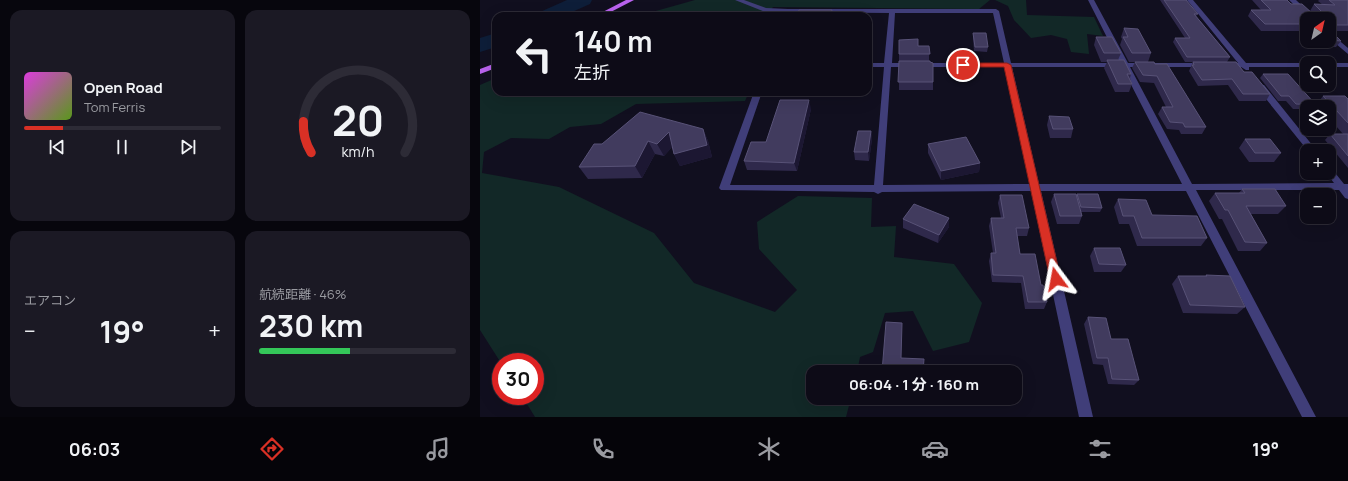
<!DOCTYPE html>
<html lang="ja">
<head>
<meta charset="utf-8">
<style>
	body { margin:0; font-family:Manrope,"Noto Sans JP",sans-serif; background:#1b1924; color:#f1f3f6; height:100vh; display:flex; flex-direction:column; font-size:15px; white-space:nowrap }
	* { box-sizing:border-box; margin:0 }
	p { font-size:13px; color:#9a9ba1 }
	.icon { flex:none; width:22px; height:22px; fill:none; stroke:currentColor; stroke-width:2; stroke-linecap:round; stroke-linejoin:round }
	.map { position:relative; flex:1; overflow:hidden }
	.details { display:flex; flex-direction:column; gap:10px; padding:10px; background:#07060d; width:480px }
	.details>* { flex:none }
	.top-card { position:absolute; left:12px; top:12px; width:380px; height:84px; border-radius:12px; box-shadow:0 4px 16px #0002,0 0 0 1px #2d2b36; background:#0d0b17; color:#f1f3f6; overflow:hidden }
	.needle { width:26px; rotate:34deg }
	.buttons { position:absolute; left:820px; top:12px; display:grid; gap:8px }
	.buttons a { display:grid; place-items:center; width:36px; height:36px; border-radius:8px; background:#0d0b17; box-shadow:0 4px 16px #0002,0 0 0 1px #2d2b36; font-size:20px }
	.speed { position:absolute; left:12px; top:353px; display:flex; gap:8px; font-size:20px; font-weight:700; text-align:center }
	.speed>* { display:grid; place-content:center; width:52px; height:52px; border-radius:50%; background:#0d0b17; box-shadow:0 4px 16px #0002,0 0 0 1px #2d2b36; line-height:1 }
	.speed .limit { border:6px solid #d22; background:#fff; color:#111 }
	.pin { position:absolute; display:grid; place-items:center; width:34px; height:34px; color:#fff; margin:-17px; border:2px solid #fff; border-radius:50%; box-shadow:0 1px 4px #0007 }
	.me { position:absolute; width:44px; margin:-22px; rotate:347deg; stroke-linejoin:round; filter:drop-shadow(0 0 3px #0008) }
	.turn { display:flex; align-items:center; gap:14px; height:84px; padding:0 16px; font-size:18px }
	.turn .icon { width:52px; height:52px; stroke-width:2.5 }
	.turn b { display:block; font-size:28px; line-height:34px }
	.big { font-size:30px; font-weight:700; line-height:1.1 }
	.details .tile { flex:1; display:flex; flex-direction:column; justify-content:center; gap:6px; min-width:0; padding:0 14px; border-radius:12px; background:#1b1924 }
	.details .dial { align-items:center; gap:0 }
	.dial svg { height:104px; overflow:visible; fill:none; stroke:#2d2b36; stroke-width:7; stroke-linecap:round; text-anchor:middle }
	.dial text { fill:#f1f3f6; stroke:none }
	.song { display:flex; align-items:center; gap:12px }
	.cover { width:48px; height:48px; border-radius:6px; background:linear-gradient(135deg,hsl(300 70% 55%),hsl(90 70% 35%)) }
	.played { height:4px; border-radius:2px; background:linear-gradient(90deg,#d93025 20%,#2d2b36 20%) }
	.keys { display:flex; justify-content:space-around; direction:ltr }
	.heat { display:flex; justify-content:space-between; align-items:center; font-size:22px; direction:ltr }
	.charge { height:6px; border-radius:3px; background:linear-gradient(90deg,#34c759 46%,#2d2b36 0) }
	.details .tiles { flex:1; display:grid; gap:10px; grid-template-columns:repeat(2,1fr) }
	.trip { position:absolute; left:326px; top:365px; width:216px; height:40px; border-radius:12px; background:#0d0b17; box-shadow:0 4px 16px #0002,0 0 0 1px #2d2b36; font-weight:700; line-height:40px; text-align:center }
	.tabs { display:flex; height:64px; justify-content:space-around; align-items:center; background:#050409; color:#9a9ba1 }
	.tabs .icon { width:28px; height:28px }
	.tabs .selected { color:#d93025 }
	.tabs b { font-size:18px; color:#f1f3f6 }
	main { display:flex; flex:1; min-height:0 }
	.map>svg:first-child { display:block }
	.green { fill:#122827 }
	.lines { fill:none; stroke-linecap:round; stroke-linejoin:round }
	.river { fill:#0e1e39; fill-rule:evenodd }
	.minor { fill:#403e79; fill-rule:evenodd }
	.major { fill:#ba63f0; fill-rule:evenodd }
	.wall { fill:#2f294b }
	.shaded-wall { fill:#1c1732 }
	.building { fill:#413b5e; stroke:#585277 }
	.route { fill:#d93025; stroke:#8d1f18 }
</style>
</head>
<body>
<main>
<section class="details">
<div class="tiles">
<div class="tile">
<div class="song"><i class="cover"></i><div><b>Open Road</b><p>Tom Ferris</p></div></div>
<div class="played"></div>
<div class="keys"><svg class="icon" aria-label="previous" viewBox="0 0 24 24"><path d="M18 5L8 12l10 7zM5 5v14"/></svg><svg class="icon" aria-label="pause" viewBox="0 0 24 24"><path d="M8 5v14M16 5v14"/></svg><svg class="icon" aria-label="next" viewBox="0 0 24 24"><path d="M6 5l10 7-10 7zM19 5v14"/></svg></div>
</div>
<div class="tile dial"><svg viewBox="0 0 100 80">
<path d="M14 69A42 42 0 1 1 86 69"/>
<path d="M14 69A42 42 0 0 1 8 45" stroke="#d93025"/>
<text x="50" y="56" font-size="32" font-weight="700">20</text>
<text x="50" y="72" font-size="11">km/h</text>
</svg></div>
<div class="tile"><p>エアコン</p>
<div class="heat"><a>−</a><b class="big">19°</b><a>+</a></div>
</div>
<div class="tile"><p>航続距離 · 46%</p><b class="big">230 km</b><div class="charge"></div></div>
</div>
</section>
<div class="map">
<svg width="868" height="417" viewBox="0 0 868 417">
	<rect width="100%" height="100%" fill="#110f1f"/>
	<path class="green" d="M215 0H510L499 9 293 7 289 13H303L301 16H158Z
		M515 0H546L547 15 614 17 623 36 607 34 609 54 591 52 587 39 571 35 551 38 534 20 528 6Z
		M16 78V92H269L265 101 156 104 121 124 90 127 69 139 31 138 4 152 2 173 79 187 174 233 214 283 295 312 317 290 279 249 277 222 318 196 392 198 391 227 416 226 414 257 474 264 502 303 489 342 453 351 433 311 405 313 393 352 380 357 377 372H333V398H371L366 417H55L42 396H55V362L21 363 0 330V85Z"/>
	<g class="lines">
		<path class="river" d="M87 0H112L110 4 83 16H57L60 12Z
			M16 33V47L0 52V38Z"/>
		<path class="minor" d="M255 0H264L286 8 308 9H516L519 11 531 63H640L608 0H614L648 63H728L729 65 725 67H650L712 184 854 183 846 173H849V168L852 169 864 184H868V199L865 198 859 190H716L836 417H822L706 191H561L613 417H599L551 191 402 192 398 194 394 192 241 190 239 188 274 92H282L250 185H394L404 67H388V63H404L409 13 285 12ZM415 13H513L524 63H412ZM411 67H525L550 184 403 185ZM532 67H642L702 184H559Z
			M707 0H713L766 63H827V67H769V70H766L761 67H742L741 65 745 63H758Z
			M809 0H816L836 19H829Z
			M849 32 868 48V54L849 38Z
			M848 63H868V67H849Z
			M778 85H784L837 151H828L778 89Z"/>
		<path class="major" d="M146 0H154L123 16H115Z
			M16 63V68L0 74V69Z"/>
	</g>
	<path class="wall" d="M680 0H706L718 14 716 16 750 57 747 62H705L693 42 695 38H705Z
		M772 0H807L811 4 830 11 834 4 843 5 838 1 839 0H868V31H851L861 41 856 47H837L831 41H849V19H827V36L822 31H781L768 16 771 10H781Z
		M644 28 671 53 668 62H649L640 45 642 39 641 37Z
		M493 33 508 47 507 52 494 51 493 37Z
		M616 37 641 53 638 60 651 74 650 78 652 84 649 92H635L624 68 627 62H621L614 45Z
		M438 46H449V61L453 82V90H419V54Z
		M655 62 675 64 726 127 722 134H701L699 130 687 129 678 114 682 107H686L674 83 660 82 652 68Z
		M713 62 764 72 790 94 786 101H759L748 85 718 86 709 71Z
		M783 74 836 105 834 107H827V109H813L806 101H798L780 78Z
		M843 96 868 99V168L845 140 850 134H863L849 118V107H839L837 104Z
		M331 109 317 171 267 170 264 161 286 142Z
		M569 116 593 129 591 138H570L567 125Z
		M223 129 228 141 232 157 200 166 194 154 192 147 184 156 175 154 162 178 108 179 99 167 122 144Z
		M391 131 392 139 389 161 375 160 374 152Z
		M765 139 801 153 794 162H769L759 148Z
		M448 144 500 163 499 172 461 180 448 153Z
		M762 189 806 206 798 214H771L787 243 780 251H758L742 219H739L729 201 735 193H759Z
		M574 194 596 195 597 194 622 208 620 212H601L602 216 599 224H577L571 202Z
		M520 195 549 228 547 236H537L540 254 561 285 567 302 564 309H545L541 283 512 282 509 261 511 253H513L509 226 511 218H521L518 203Z
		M638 199 672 215 727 238 721 246H657L649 224H639L634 207Z
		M469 218V227L458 243 423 228V219Z
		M614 248 646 265 641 272H614L610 256Z
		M726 275 765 307 757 314 703 313 692 284 698 276H725Z
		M608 317 631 339 659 380 654 385 628 384 623 365 613 364 604 324Z"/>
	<path class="shaded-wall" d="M329 100 331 109 317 171 314 163Z
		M223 129 228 141 232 157 200 166 194 154Z
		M391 131 392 139 389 161 388 152Z
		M189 132 195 144 184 156 177 144Z
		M168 141 175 154 162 178 155 166Z
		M500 163 499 172 461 180V171Z
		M469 218V227L458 243 459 235Z"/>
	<path class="building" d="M684 0H706L718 14H714L750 57H707L695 38H710Z
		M781 0H807L811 4H822L833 14H840L842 12 834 4 855 5 849 0H868V25H849V19H827V25L826 24H785L771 10H791Z
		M319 10H352L351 16H317Z
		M644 28 658 29 671 53H652L643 37H648Z
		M849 29 861 41 849 40Z
		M493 33H506L508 47H495Z
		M616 37H632L641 53H624Z
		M438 39V46H449L450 54H419V40Z
		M627 60H644L651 74H647L652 84H638Z
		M419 61H450V62L453 63V82H418Z
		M655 62H674L675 64H687L726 127H705L703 123 690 122 682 107H693L677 76 663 75Z
		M713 62H756L764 72H772L790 94H763L752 79 722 80 712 65H714Z
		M783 74H808L836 105 816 104 809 96H801Z
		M843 96H865L868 99V123Z
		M300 100H329L314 163 264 161 271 142H286Z
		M160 112 223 129 227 145 194 154 189 132 177 144 168 141 155 166 99 167 114 144H122Z
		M569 116 589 117 593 129H573Z
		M378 131H391L388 152H374Z
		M850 134H868V156Z
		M486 137 500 163 461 171 448 144Z
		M765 139H790L801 153H775Z
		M762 189H795L806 206H766L787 243 765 242 748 210H745L735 193H765Z
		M574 194H596L602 216H580Z
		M597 194H618L622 208 601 207Z
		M520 195H542L549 228H536L540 254H555L561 285H563L567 302H548L543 276 513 275 511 253H516L511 218H524Z
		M638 199 666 200 672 215 717 216 727 238H662L654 216H643Z
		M434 204 469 218 459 235 423 219Z
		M614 248H640L646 265 619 264Z
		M726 275 750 276 765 307 710 305 698 276H727Z
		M608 317 626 318 631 339H648L659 380 632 379 628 358H617Z
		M406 322 422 323 421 358 444 359 443 372H402Z"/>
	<path class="route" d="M480 63H527L531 65 581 279 579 282 576 284 572 282 570 279 524 67H483L480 66Z"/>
</svg>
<div class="buttons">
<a><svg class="needle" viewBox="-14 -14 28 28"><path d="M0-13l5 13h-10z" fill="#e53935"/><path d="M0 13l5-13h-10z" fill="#9a9ba1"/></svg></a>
<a><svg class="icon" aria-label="search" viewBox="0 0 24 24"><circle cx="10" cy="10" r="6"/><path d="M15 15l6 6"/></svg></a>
<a><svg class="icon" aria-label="layers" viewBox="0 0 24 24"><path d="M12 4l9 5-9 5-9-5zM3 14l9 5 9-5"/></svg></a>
<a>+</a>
<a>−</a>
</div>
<div class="speed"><div class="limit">30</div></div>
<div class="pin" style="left:483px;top:65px;background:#d93025"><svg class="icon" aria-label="arrive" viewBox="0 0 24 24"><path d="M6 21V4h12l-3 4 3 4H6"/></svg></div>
<svg class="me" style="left:576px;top:279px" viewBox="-20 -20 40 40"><path d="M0-17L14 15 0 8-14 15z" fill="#d93025" stroke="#fff" stroke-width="4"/></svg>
<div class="trip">06:04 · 1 分 · 160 m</div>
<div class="top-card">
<div class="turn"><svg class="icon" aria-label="left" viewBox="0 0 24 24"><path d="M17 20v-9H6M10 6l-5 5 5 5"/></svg><div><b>140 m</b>左折</div></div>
</div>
</div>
</main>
<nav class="tabs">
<b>06:03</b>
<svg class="icon selected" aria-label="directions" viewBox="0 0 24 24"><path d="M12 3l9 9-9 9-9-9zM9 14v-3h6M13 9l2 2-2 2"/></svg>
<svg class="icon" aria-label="music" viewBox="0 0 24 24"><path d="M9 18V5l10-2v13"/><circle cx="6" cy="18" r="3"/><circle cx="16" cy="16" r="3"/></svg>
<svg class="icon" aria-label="phone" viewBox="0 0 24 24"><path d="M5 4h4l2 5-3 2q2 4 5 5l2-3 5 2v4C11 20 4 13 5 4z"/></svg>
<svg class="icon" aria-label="climate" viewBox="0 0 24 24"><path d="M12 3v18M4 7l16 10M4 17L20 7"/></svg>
<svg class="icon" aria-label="car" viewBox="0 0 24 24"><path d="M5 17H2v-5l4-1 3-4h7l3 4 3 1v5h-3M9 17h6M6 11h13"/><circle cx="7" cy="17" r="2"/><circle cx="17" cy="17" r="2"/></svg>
<svg class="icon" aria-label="filters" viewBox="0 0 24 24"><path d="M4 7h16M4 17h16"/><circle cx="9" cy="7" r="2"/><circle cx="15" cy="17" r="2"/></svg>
<b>19°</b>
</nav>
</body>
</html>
